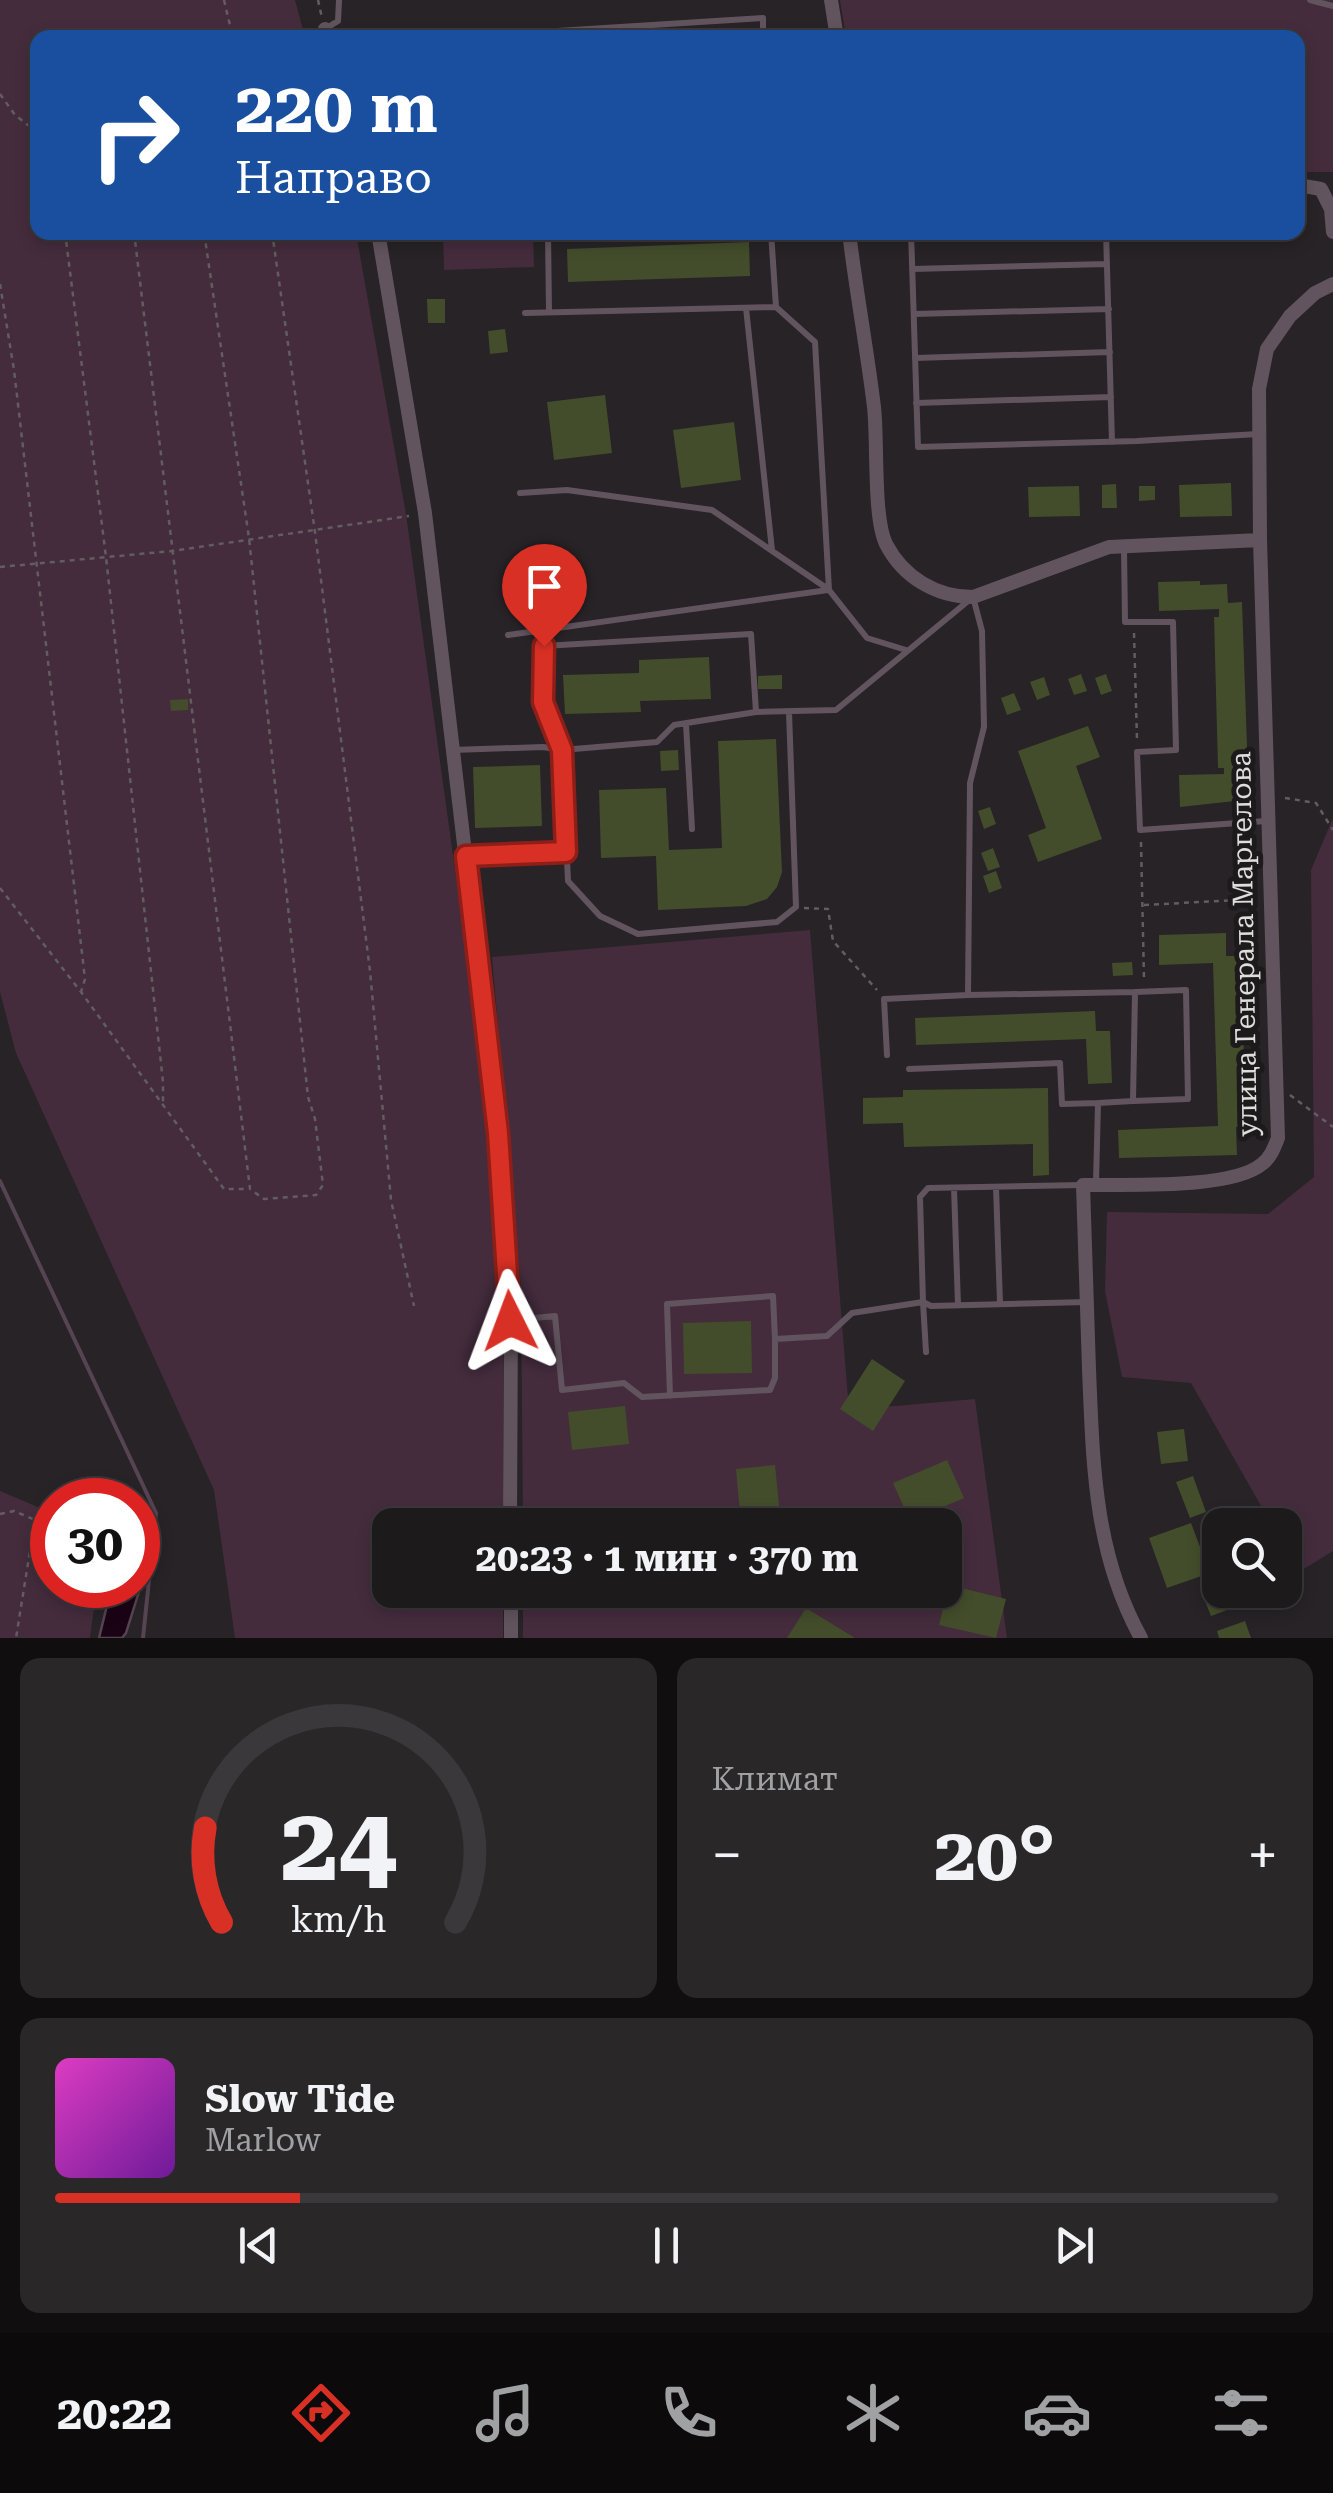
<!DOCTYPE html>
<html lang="ru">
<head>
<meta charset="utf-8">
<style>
	body { margin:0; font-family:"Roboto Serif",serif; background:#2a2729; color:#f1f3f6; height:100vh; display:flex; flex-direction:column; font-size:38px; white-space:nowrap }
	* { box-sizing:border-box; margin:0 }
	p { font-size:32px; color:#a0a1a3 }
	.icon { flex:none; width:55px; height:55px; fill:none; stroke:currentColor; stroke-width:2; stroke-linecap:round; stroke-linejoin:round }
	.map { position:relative; height:1638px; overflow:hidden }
	.drawer { display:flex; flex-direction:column; gap:20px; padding:20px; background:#100e0f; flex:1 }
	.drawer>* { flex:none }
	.guide { position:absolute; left:30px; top:30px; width:1275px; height:210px; border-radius:20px; box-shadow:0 5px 15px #0003,0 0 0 2px #3b383b; background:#1a4fa0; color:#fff; overflow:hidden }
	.controls { position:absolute; left:1202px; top:1508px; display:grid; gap:20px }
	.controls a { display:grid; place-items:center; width:100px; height:100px; border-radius:20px; background:#1d1a1c; box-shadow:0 5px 15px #0003,0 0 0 2px #3b383b; font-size:50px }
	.speed { position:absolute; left:30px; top:1478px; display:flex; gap:20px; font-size:50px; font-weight:700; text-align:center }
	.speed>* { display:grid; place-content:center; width:130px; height:130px; border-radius:50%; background:#1d1a1c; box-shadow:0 5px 15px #0003,0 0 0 2px #3b383b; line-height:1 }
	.speed .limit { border:15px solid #d22; background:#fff; color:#111 }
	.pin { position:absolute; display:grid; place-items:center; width:85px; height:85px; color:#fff; margin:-102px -42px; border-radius:50% 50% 50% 0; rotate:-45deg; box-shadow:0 0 10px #0007 }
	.pin .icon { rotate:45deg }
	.me { position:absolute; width:110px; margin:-55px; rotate:357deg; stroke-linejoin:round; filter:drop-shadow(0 0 8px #0008) }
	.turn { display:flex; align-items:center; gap:35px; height:210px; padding:0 40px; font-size:45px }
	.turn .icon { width:130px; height:130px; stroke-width:2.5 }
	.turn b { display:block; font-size:70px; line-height:85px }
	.big { font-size:75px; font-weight:700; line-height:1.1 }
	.drawer .tile { flex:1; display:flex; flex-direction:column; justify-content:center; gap:15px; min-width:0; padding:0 35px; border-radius:20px; background:#2a2729 }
	.drawer .dial { align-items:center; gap:0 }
	.dial svg { height:260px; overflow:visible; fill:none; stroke:#3b383b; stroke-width:7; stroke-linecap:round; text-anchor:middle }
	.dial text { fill:#f1f3f6; stroke:none }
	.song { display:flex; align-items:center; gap:30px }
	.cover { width:120px; height:120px; border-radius:15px; background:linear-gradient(135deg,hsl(310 70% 55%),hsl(280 70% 35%)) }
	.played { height:10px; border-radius:5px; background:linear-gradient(90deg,#d93025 20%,#3b383b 20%) }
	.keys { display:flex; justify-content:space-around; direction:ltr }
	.heat { display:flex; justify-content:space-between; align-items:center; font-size:55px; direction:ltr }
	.drawer .tiles { flex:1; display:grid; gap:20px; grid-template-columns:1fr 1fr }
	.tile:last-child { grid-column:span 2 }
	.trip { position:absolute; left:372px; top:1508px; width:590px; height:100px; border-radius:20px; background:#1d1a1c; box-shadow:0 5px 15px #0003,0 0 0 2px #3b383b; font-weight:700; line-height:100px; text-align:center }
	.tabs { display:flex; height:160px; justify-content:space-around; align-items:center; background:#0c0a0b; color:#a0a1a3 }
	.tabs .icon { width:70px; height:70px }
	.tabs .on { color:#d93025 }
	.tabs b { font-size:45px; color:#f1f3f6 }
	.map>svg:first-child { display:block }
	.green { fill:#442c3d }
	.water { fill:#1b0316; stroke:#564452; stroke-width:2.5 }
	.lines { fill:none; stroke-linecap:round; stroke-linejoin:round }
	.stream { stroke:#564452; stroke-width:4 }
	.building { fill:#434d2b }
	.path { stroke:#615d60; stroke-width:2.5; stroke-dasharray:5 5; stroke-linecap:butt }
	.service { stroke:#62545e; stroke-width:6 }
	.minor { stroke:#62545e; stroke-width:14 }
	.route-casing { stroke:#8d1f18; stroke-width:25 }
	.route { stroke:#d93025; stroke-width:18 }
	.labels { text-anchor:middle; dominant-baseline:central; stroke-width:10; stroke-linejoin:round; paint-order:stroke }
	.street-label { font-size:28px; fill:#e0dddf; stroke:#1d1a1c }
</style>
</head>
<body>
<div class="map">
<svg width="1333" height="1638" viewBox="0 0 1333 1638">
	<rect width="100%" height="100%" fill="#272326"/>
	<path class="green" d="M0 0H295L305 37 38 38V232L356 233 406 514 491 1132 503 1292V1525H390V1590H503V1638H235L214 1490 16 1053 0 992Z
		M840 0H1333V172H1298V38L846 37Z
		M443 233H533L534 267 444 270Z
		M1333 818V1551L1299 1572 1285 1548V1525H1272L1191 1383 1122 1377 1105 1291 1107 1212 1268 1214 1314 1177 1311 870Z
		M810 930 849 1410 975 1399 1007 1638H523V1590H945V1525H523L521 1290 492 957Z
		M0 1491 52 1513V1585H97L90 1638H0Z"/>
	<path class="water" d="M138 1577 142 1582 126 1633 122 1638H99L112 1585H138Z"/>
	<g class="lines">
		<path class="stream" d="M0 1181 156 1513 143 1638"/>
	</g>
	<path class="building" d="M749 242 750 276 568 282 567 249Z
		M427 299H445V323H428Z
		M505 329 508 352 490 354 488 331Z
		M605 395 612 453 554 460 547 402Z
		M734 422 741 480 681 488 673 430Z
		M1231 483 1232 516 1180 517 1179 485Z
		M1116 484 1117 508H1102V485Z
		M1079 486 1080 516 1029 517 1028 487Z
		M1139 486H1155V500L1139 501Z
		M1200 581V585L1227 584 1228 603 1242 602 1248 775 1234 776 1235 801 1180 807 1179 775 1224 774V768H1218L1214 617H1219V609L1159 611 1158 582Z
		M709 657 711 699 640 701 641 712 565 714 563 675 639 673V660Z
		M1081 674 1087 691 1074 695 1068 679Z
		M1106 674 1112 691 1101 695 1095 678Z
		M782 675V689H758V676Z
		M1044 677 1050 695 1037 700 1030 682Z
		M1014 693 1021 710 1007 715 1001 698Z
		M188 699V710L171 711 170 700Z
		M1088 726 1100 757 1076 766 1102 839 1038 862 1028 835 1046 828 1018 751Z
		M776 739 782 872 777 887 767 899 746 906 658 910 656 856 601 858 599 790 666 788 669 850 722 848 718 741Z
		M678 750 679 770 661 771 660 751Z
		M540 765 542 826 475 828 473 767Z
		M990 807 996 824 984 829 978 811Z
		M993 848 1000 867 988 871 981 853Z
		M996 871 1002 888 989 893 983 876Z
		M1226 933V956H1241L1246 1126 1236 1127 1237 1155 1119 1158 1118 1130 1218 1126 1213 963 1159 965V935Z
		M1132 962 1133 975 1113 976 1112 963Z
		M1095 1011 1096 1031H1110L1112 1083 1088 1084 1086 1039 916 1045 915 1018Z
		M1048 1088 1049 1175 1033 1176V1144L904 1147 903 1123 863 1124V1098L903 1097V1090Z
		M751 1321 752 1373 684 1374 683 1323Z
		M872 1359 905 1381 873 1431 840 1409Z
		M625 1406 629 1444 572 1450 568 1412Z
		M1184 1429 1188 1461 1161 1464 1157 1432Z
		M947 1460 964 1498 910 1521 893 1483Z
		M775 1465 781 1524 741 1525 736 1469Z
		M1193 1476 1206 1512 1190 1518 1176 1482Z
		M1191 1523 1210 1573 1167 1588 1149 1538Z
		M1220 1584V1590H1228L1235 1607 1211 1616 1201 1591Z
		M949 1585 1006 1599 996 1638 939 1625Z
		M806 1608 855 1638H787Z
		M1245 1621 1251 1638H1219L1217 1631Z"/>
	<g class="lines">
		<path class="path" d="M224 0 233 38
			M318 0 322 18
			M0 94 15 115 38 133
			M65 232 106 557 163 1082V1105
			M134 232 250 1189 264 1199 316 1195 323 1185 315 1119 308 1097 249 538 204 232
			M272 232 315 532 370 971 391 1200 414 1306
			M0 284 14 370 85 979 81 992
			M0 567 172 551 409 516
			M1134 633 1137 740
			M1285 798 1316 803 1333 830
			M1141 842 1144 979
			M0 888 81 992 224 1189H248
			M1144 905 1256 899
			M804 908 828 909 833 941 877 990
			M1290 1095 1333 1127
			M0 1514 14 1511 35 1520 16 1638"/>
		<path class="service" d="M1310 0 1333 6
			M325 29 338 21 339 0
			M541 38V32L763 18V38
			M548 232 549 312
			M771 232 776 307
			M911 232 918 447 1137 441 1258 434
			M1106 232 1112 442
			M912 269 1107 264
			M746 308 772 550
			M525 313 776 307 815 342 829 590 867 638 906 650
			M914 314 1109 309
			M915 358 1110 352
			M916 403 1111 397
			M520 493 567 490 712 510 828 589
			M1124 548 1125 622H1173L1176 750 1137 752 1140 830 1266 821
			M508 635 828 590
			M756 712 751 634 543 646V703L562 750 568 881 600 916 638 934 777 922 796 907 789 712
			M686 724 692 829
			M453 750 543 747 562 750 657 742 674 725 756 712 836 710 973 597 982 631 984 727 970 783 968 995 1135 992 1133 1101 1098 1103 1096 1183
			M467 856 566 852
			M887 1055 884 999 968 995
			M909 1069 1060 1063 1062 1104 1098 1103
			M1133 1101 1188 1099 1186 990 1135 992
			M1082 1185 928 1188 920 1197 923 1302 931 1306 1087 1302
			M996 1187 1000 1303
			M954 1188 958 1305
			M514 1320 555 1316 562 1390 624 1383 642 1397 770 1390 775 1378V1339L827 1336 852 1313 923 1302 926 1352
			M670 1396 667 1304 773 1296 775 1339"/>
		<path class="minor" d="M831 0 837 38
			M325 29 327 38
			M1298 185 1321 189 1331 209 1333 232
			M378 232 425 513 498 1133 511 1306 510 1525
			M849 232C856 291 867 349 874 407 878 442 873 517 886 544 903 577 936 597 973 597L1109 547 1260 540
			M511 1590V1638
			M1141 1638C1094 1553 1093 1464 1089 1369 1087 1308 1085 1246 1083 1185 1125 1184 1231 1190 1262 1164 1271 1157 1274 1148 1278 1138L1260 540 1259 389 1267 349 1290 316 1315 293 1333 284"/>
	</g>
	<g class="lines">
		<defs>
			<path id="route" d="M510 1321 498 1133 466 856 566 852 562 750 543 702 544 646"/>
		</defs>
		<use href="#route" class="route-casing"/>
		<use href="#route" class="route"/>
	</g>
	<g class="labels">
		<g class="street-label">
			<text transform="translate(1244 944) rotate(-91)">улица Генерала Маргелова</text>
		</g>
	</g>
</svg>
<div class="controls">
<a><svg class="icon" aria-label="search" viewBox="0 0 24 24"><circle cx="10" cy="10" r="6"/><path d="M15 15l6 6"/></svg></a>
</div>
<div class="speed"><div class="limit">30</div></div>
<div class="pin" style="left:544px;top:646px;background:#d93025"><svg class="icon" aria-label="arrive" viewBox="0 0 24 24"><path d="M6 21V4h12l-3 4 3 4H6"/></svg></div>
<svg class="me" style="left:510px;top:1321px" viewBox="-20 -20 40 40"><path d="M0-17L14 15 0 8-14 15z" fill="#d93025" stroke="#fff" stroke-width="4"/></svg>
<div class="trip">20:23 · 1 мин · 370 m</div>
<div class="guide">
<div class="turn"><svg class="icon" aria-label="right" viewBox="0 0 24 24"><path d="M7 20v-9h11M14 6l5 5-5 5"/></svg><div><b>220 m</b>Направо</div></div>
</div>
</div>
<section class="drawer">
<div class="tiles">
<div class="tile dial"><svg viewBox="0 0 100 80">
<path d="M14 69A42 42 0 1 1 86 69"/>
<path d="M14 69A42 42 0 0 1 9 40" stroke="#d93025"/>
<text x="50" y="56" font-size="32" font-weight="700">24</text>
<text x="50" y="72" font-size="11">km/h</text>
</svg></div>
<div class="tile"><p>Климат</p>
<div class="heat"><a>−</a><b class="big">20°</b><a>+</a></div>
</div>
<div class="tile">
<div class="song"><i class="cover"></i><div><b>Slow Tide</b><p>Marlow</p></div></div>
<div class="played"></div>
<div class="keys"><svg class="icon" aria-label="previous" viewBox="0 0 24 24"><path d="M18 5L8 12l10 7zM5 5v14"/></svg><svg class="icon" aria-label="pause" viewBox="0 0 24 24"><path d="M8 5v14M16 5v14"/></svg><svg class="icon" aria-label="next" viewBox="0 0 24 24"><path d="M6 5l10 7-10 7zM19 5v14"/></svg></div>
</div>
</div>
</section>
<nav class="tabs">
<b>20:22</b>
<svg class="icon on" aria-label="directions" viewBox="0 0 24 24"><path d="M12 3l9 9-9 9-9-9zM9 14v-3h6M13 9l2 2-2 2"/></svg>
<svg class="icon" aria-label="music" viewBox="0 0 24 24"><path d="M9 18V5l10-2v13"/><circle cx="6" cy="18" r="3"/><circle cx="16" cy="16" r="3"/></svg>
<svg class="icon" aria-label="phone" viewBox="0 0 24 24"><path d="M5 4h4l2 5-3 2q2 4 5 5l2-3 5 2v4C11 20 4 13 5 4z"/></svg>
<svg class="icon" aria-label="climate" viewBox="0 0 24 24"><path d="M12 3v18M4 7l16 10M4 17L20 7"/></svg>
<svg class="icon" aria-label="car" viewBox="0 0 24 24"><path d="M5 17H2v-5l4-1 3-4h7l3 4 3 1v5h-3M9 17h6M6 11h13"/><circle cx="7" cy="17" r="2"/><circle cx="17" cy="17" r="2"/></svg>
<svg class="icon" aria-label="filters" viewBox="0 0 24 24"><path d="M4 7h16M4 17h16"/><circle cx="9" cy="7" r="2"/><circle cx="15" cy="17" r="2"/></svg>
</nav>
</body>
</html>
